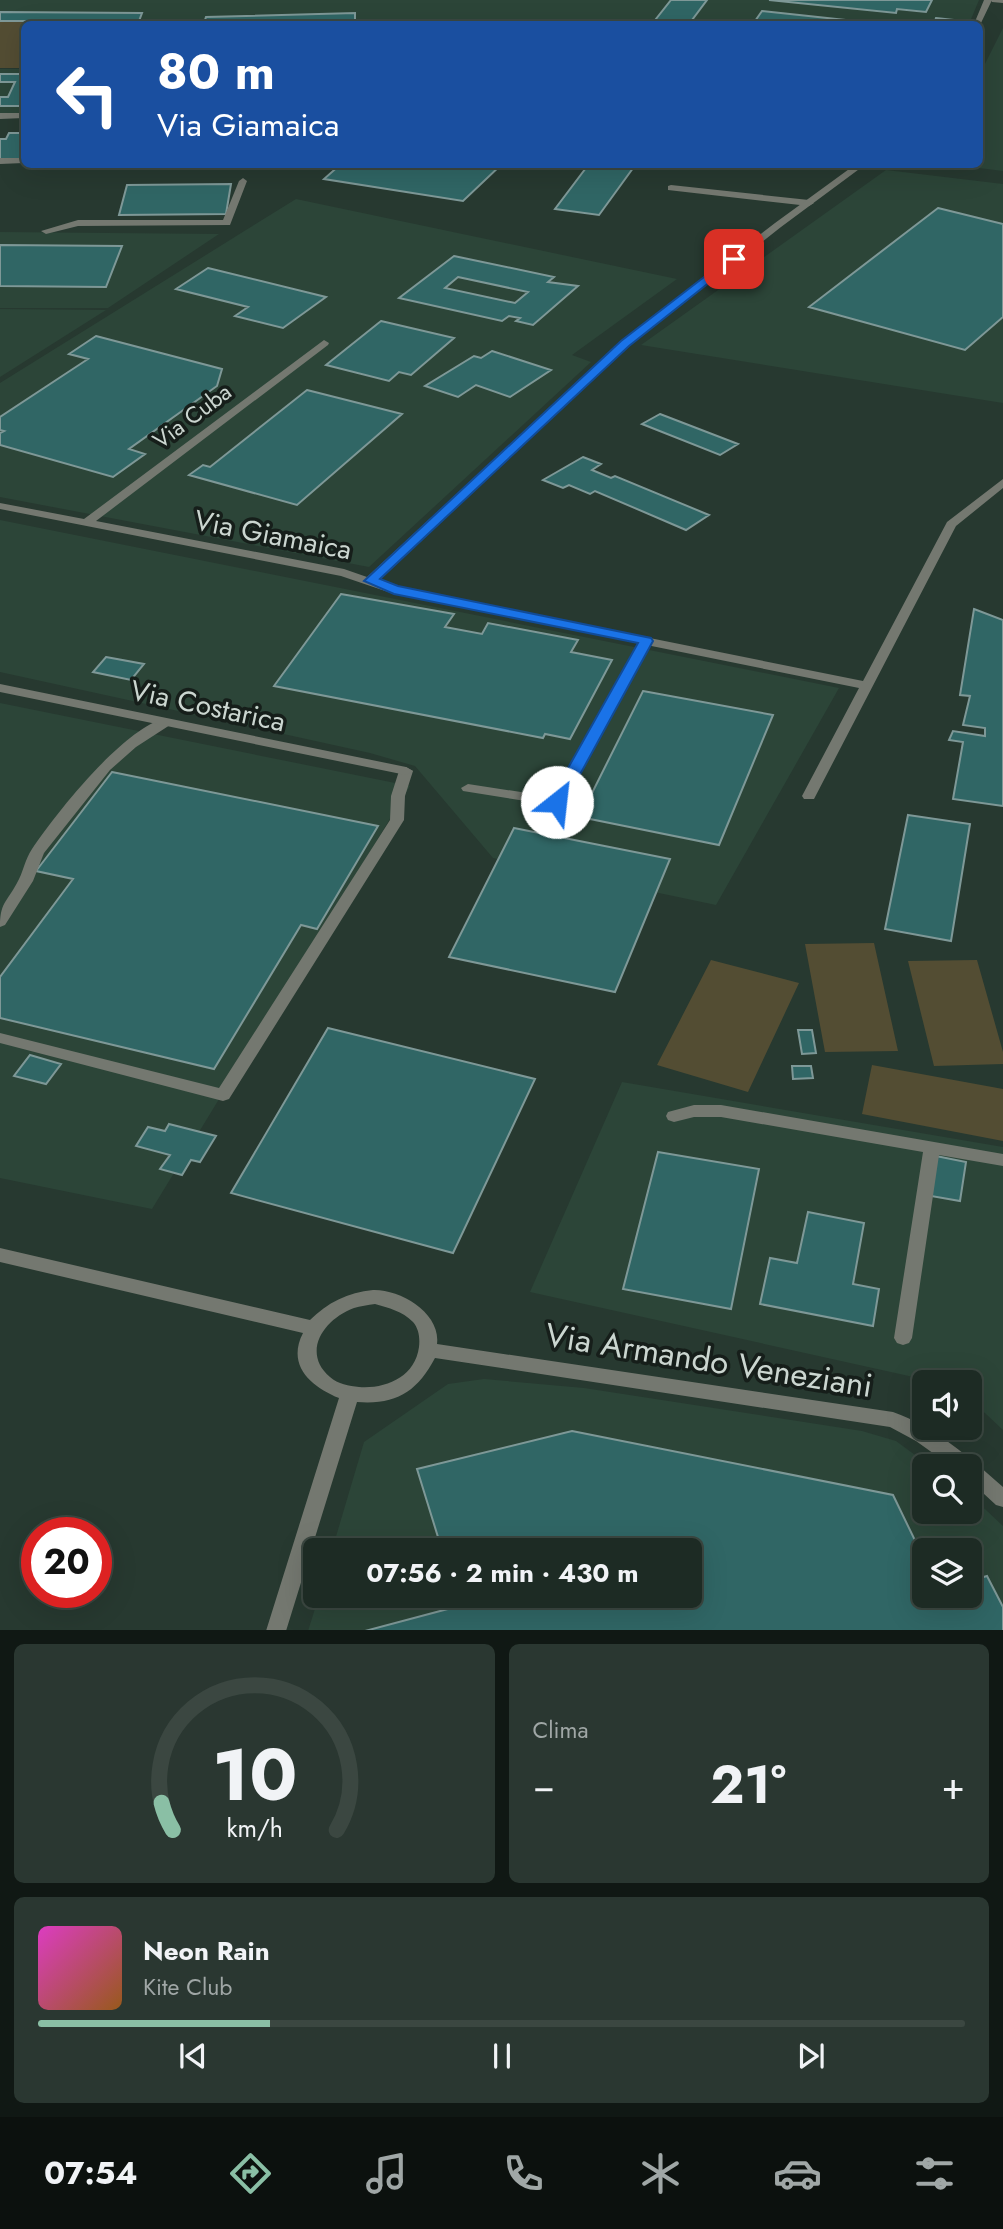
<!DOCTYPE html>
<html lang="it">
<head>
<meta charset="utf-8">
<style>
	body { margin:0; font-family:Jost,sans-serif; background:#2a3731; color:#f1f3f6; height:100vh; display:flex; flex-direction:column; font-size:26px; white-space:nowrap }
	* { box-sizing:border-box; margin:0 }
	p { font-size:23px; color:#a0a7a6 }
	.icon { flex:none; width:38px; height:38px; fill:none; stroke:currentColor; stroke-width:2; stroke-linecap:round; stroke-linejoin:round }
	.map { position:relative; height:1630px; overflow:hidden }
	.panel { display:flex; flex-direction:column; gap:14px; padding:14px; background:#101814; flex:1 }
	.panel>* { flex:none }
	.guide { position:absolute; left:21px; top:21px; width:962px; height:147px; border-radius:10px; box-shadow:0 7px 28px #0002,0 0 0 2px #3b4741; background:#1a4fa0; color:#fff; overflow:hidden }
	.buttons { position:absolute; left:912px; top:1370px; display:grid; gap:14px }
	.buttons a { display:grid; place-items:center; width:70px; height:70px; border-radius:10px; background:#1d2b24; box-shadow:0 7px 28px #0002,0 0 0 2px #3b4741; font-size:35px }
	.speed { position:absolute; left:21px; top:1517px; display:flex; gap:14px; font-size:35px; font-weight:700; text-align:center }
	.speed>* { display:grid; place-content:center; width:91px; height:91px; border-radius:50%; background:#1d2b24; box-shadow:0 7px 28px #0002,0 0 0 2px #3b4741; line-height:1 }
	.speed .limit { border:10px solid #d22; background:#fff; color:#111 }
	.pin { position:absolute; display:grid; place-items:center; width:60px; height:60px; color:#fff; margin:-30px; border-radius:14px; box-shadow:0 4px 10px #0006 }
	.me { position:absolute; width:77px; margin:-38px; rotate:29deg; stroke-linejoin:round; filter:drop-shadow(0 0 5px #0008) }
	.turn { display:flex; align-items:center; gap:24px; height:147px; padding:0 21px; font-size:32px }
	.turn .icon { width:91px; height:91px; stroke-width:2.5 }
	.turn b { display:block; font-size:49px; line-height:60px }
	.big { font-size:52px; font-weight:700; line-height:1.1 }
	.panel .widget { flex:1; display:flex; flex-direction:column; justify-content:center; gap:10px; min-width:0; padding:0 24px; border-radius:10px; background:#2a3731 }
	.panel .dial { align-items:center; gap:0 }
	.dial svg { height:182px; overflow:visible; fill:none; stroke:#3b4741; stroke-width:7; stroke-linecap:round; text-anchor:middle }
	.dial text { fill:#f1f3f6; stroke:none }
	.song { display:flex; align-items:center; gap:21px }
	.cover { width:84px; height:84px; border-radius:10px; background:linear-gradient(135deg,hsl(310 70% 55%),hsl(30 70% 35%)) }
	.played { height:7px; border-radius:4px; background:linear-gradient(90deg,#8abfa5 25%,#3b4741 25%) }
	.keys { display:flex; justify-content:space-around; direction:ltr }
	.heat { display:flex; justify-content:space-between; align-items:center; font-size:38px; direction:ltr }
	.panel .tiles { flex:1; display:grid; gap:14px; grid-template-columns:1fr 1fr }
	.widget:last-child { grid-column:span 2 }
	.trip { position:absolute; left:303px; top:1538px; width:399px; height:70px; border-radius:10px; background:#1d2b24; box-shadow:0 7px 28px #0002,0 0 0 2px #3b4741; font-weight:700; line-height:70px; text-align:center }
	.menu { display:flex; height:112px; justify-content:space-around; align-items:center; background:#0c110e; color:#a0a7a6 }
	.menu .icon { width:49px; height:49px }
	.menu .selected { color:#8abfa5 }
	.menu b { font-size:32px; color:#f1f3f6 }
	.map>svg:first-child { display:block }
	.built { fill:#2c4538; fill-rule:evenodd }
	.green { fill:#534d33 }
	.building { fill:#306665; stroke:#7e9897; stroke-width:2; fill-rule:evenodd }
	.lines { fill:none; stroke-linecap:round; stroke-linejoin:round }
	.lane { fill:#747870; fill-rule:evenodd }
	.street { fill:#747870; fill-rule:evenodd }
	.route { fill:#1a73e8; stroke:#114b97; stroke-width:2 }
	.labels { text-anchor:middle; dominant-baseline:central; stroke-width:7; stroke-linejoin:round; paint-order:stroke }
	.far-street-label { font-size:23px; fill:#cbd6d0; stroke:#161e1a }
	.street-label { font-size:28px; fill:#cbd6d0; stroke:#161e1a }
	.near-street-label { font-size:33px; fill:#cbd6d0; stroke:#161e1a }
</style>
</head>
<body>
<div class="map">
<svg width="1003" height="1631" viewBox="0 0 1003 1631">
	<rect width="100%" height="100%" fill="#273930"/>
	<path class="built" d="M0 0H979L969 24 0 21Z
		M1003 28V171L955 165 980 164V74Z
		M0 69H24V114H0Z
		M886 170 1003 184V403L641 345Z
		M296 199 677 279 572 355 591 362 369 567 0 497V383Z
		M0 232 219 234 108 308H0Z
		M0 309 106 310 0 377Z
		M0 520 839 688 716 905 493 858 415 766 370 753 0 672Z
		M0 703 410 786 152 1209 0 1178Z
		M622 1082 1003 1147V1430L970 1399V1382H936L530 1292Z
		M484 1379 584 1388 862 1431 896 1441 930 1466H924V1512H970V1495L1003 1526V1630L308 1631 319 1596H690V1550H332L364 1442 448 1384ZM924 1550H970V1596H924Z"/>
	<path class="green" d="M0 21 487 24H24V68H0Z
		M874 943 898 1051 825 1052 805 944Z
		M711 960 799 983 748 1092 657 1065Z
		M977 960 1003 1052V1064L934 1066 908 961Z
		M872 1065 1003 1089V1141L862 1114Z"/>
	<path class="building" d="M671 0H707L689 24H652Z
		M769 0H932L926 12 897 9 896 13Z
		M762 11 883 24H753Z
		M0 12 142 13 139 21H0Z
		M355 13V23H204L206 17Z
		M936 18 964 21 963 24H934Z
		M0 74H24V106H0V97H8L15 82H0Z
		M9 133H24V159H0V139H6Z
		M341 164H502L463 201 324 179Z
		M589 164H636L599 215 555 209Z
		M231 184 226 214 119 215 127 185Z
		M938 208 1003 224V317L965 350 809 307Z
		M0 245 122 246 106 287 0 286Z
		M454 256 554 277 548 282 578 286 533 325 516 321 520 318 509 316 502 321 399 298ZM458 277 528 292 515 303 445 288Z
		M208 268 326 297 283 328 235 316 248 307 176 289Z
		M381 321 454 338 411 375 399 372 389 381 326 365Z
		M96 336 222 369 217 386 129 449 145 454 113 477 0 445V433L4 431 0 430V417L88 359 69 354Z
		M492 351 551 370 510 397 476 385 458 397 425 386 474 356 481 358Z
		M307 390 402 414 297 505 189 475 203 465 210 467Z
		M660 414 738 444 720 455 642 424Z
		M583 457 601 464 592 470 611 478 615 476 709 515 686 530 595 491 590 494 569 485 563 488 543 480Z
		M341 594 454 614 445 627 482 634 488 623 578 640 571 652 612 660 570 739 545 734 543 738 274 686Z
		M974 609 1003 620V806L953 799 963 742 949 740 953 731 985 736V728L963 725 970 696 960 695Z
		M106 657 144 664 131 680 93 672Z
		M643 691 773 715 719 845 580 817Z
		M112 772 378 826 317 929 301 925 214 1069 0 1018V977L73 879 36 871Z
		M908 815 970 824 951 941 885 929Z
		M514 828 670 859 615 992 449 957Z
		M328 1028 535 1079 453 1253 231 1193Z
		M798 1030H812L816 1053 802 1054Z
		M30 1055 61 1064 46 1084 14 1076Z
		M792 1066H811L813 1078 793 1079Z
		M169 1124 216 1136 200 1162 191 1160 182 1175 160 1169 170 1155 136 1146 148 1127 165 1131Z
		M658 1152 759 1169 731 1309 623 1289Z
		M936 1156 966 1162 960 1201 931 1196Z
		M808 1212 864 1223 853 1284 879 1289 873 1326 760 1304 770 1258 797 1263Z
		M572 1431 893 1495 924 1559V1596H970V1581L987 1576 1003 1607V1631H365L459 1606 456 1596H690V1550H442L417 1469Z"/>
	<g class="lines">
		<path class="lane" d="M991 0H1003V3L992 2Z
			M243 178 247 181 230 225 78 226 46 234 41 231 78 220H223L239 181Z
			M671 185 809 200 814 203 809 206 668 190V186Z
			M646 637 652 641 562 805 557 806 463 791 461 788 468 784 553 797 640 641Z
			M165 718 172 722 170 725 136 747 110 770 44 853 33 881 5 925 0 927C0 903 6 903 17 883 23 873 25 859 32 849 57 812 122 730 165 718Z
			M406 767 413 771 405 796 404 820 229 1099 223 1101 0 1043V1033L219 1088 390 820 391 796 399 771Z
			M694 1105H721L1003 1154V1166L939 1155 912 1338 909 1343 903 1345 897 1343 894 1338 923 1152 721 1117H694L674 1122 668 1120 666 1116 668 1112Z"/>
		<path class="street" d="M984 0H992L980 25 974 24Z
			M0 113H24V118L0 119Z
			M0 158H24V163L0 164Z
			M269 164H303C295 168 277 168 269 164Z
			M856 164H866L781 227 629 346 378 580 397 587 863 681 947 522 1003 479V488L956 526 814 799H804L802 796 859 688 394 594 341 576 0 509V503L84 519 324 340 329 343 328 345 96 521 344 569 367 577 621 342 775 223Z
			M0 684 406 767 413 771 406 775 0 692Z
			M0 1248 310 1320C327 1303 348 1292 373 1290 400 1289 441 1313 437 1344L893 1412C935 1427 970 1458 1003 1487V1507L996 1505 970 1481V1466H951L916 1441 890 1427 435 1358C417 1392 396 1405 357 1402L286 1631H266L339 1398C312 1387 286 1366 303 1333L0 1262ZM375 1304C389 1308 402 1311 413 1322 419 1329 420 1338 419 1347 415 1377 386 1389 359 1387 349 1386 338 1384 330 1377 301 1352 324 1319 354 1308 360 1306 368 1305 375 1304Z"/>
	</g>
	<path class="route" d="M730 257 739 259 629 346 380 579 398 586 651 638 653 641 565 802 562 805H551L549 802 638 643 394 594 364 581 621 341Z"/>
	<g class="labels">
		<g class="far-street-label">
			<text transform="translate(192 416) rotate(-37)">Via Cuba</text>
		</g>
		<g class="street-label">
			<text transform="translate(273 535) rotate(11)">Via Giamaica</text>
			<text transform="translate(208 706) rotate(12)">Via Costarica</text>
		</g>
		<g class="near-street-label">
			<text transform="translate(709 1360) rotate(9)">Via Armando Veneziani</text>
		</g>
	</g>
</svg>
<div class="buttons">
<a><svg class="icon" aria-label="sound" viewBox="0 0 24 24"><path d="M4 9h4l5-4v14l-5-4H4zM17 9q2 3 0 6"/></svg></a>
<a><svg class="icon" aria-label="search" viewBox="0 0 24 24"><circle cx="10" cy="10" r="6"/><path d="M15 15l6 6"/></svg></a>
<a><svg class="icon" aria-label="layers" viewBox="0 0 24 24"><path d="M12 4l9 5-9 5-9-5zM3 14l9 5 9-5"/></svg></a>
</div>
<div class="speed"><div class="limit">20</div></div>
<div class="pin" style="left:734px;top:259px;background:#d93025"><svg class="icon" aria-label="arrive" viewBox="0 0 24 24"><path d="M6 21V4h12l-3 4 3 4H6"/></svg></div>
<svg class="me" style="left:557px;top:802px" viewBox="-20 -20 40 40"><circle r="19" fill="#fff"/><path d="M0-13L10 11 0 6-10 11z" fill="#1a73e8"/></svg>
<div class="trip">07:56 · 2 min · 430 m</div>
<div class="guide">
<div class="turn"><svg class="icon" aria-label="left" viewBox="0 0 24 24"><path d="M17 20v-9H6M10 6l-5 5 5 5"/></svg><div><b>80 m</b>Via Giamaica</div></div>
</div>
</div>
<section class="panel">
<div class="tiles">
<div class="widget dial"><svg viewBox="0 0 100 80">
<path d="M14 69A42 42 0 1 1 86 69"/>
<path d="M14 69A42 42 0 0 1 9 57" stroke="#8abfa5"/>
<text x="50" y="56" font-size="32" font-weight="700">10</text>
<text x="50" y="72" font-size="11">km/h</text>
</svg></div>
<div class="widget"><p>Clima</p>
<div class="heat"><a>−</a><b class="big">21°</b><a>+</a></div>
</div>
<div class="widget">
<div class="song"><i class="cover"></i><div><b>Neon Rain</b><p>Kite Club</p></div></div>
<div class="played"></div>
<div class="keys"><svg class="icon" aria-label="previous" viewBox="0 0 24 24"><path d="M18 5L8 12l10 7zM5 5v14"/></svg><svg class="icon" aria-label="pause" viewBox="0 0 24 24"><path d="M8 5v14M16 5v14"/></svg><svg class="icon" aria-label="next" viewBox="0 0 24 24"><path d="M6 5l10 7-10 7zM19 5v14"/></svg></div>
</div>
</div>
</section>
<nav class="menu">
<b>07:54</b>
<svg class="icon selected" aria-label="directions" viewBox="0 0 24 24"><path d="M12 3l9 9-9 9-9-9zM9 14v-3h6M13 9l2 2-2 2"/></svg>
<svg class="icon" aria-label="music" viewBox="0 0 24 24"><path d="M9 18V5l10-2v13"/><circle cx="6" cy="18" r="3"/><circle cx="16" cy="16" r="3"/></svg>
<svg class="icon" aria-label="phone" viewBox="0 0 24 24"><path d="M5 4h4l2 5-3 2q2 4 5 5l2-3 5 2v4C11 20 4 13 5 4z"/></svg>
<svg class="icon" aria-label="climate" viewBox="0 0 24 24"><path d="M12 3v18M4 7l16 10M4 17L20 7"/></svg>
<svg class="icon" aria-label="car" viewBox="0 0 24 24"><path d="M5 17H2v-5l4-1 3-4h7l3 4 3 1v5h-3M9 17h6M6 11h13"/><circle cx="7" cy="17" r="2"/><circle cx="17" cy="17" r="2"/></svg>
<svg class="icon" aria-label="filters" viewBox="0 0 24 24"><path d="M4 7h16M4 17h16"/><circle cx="9" cy="7" r="2"/><circle cx="15" cy="17" r="2"/></svg>
</nav>
</body>
</html>
